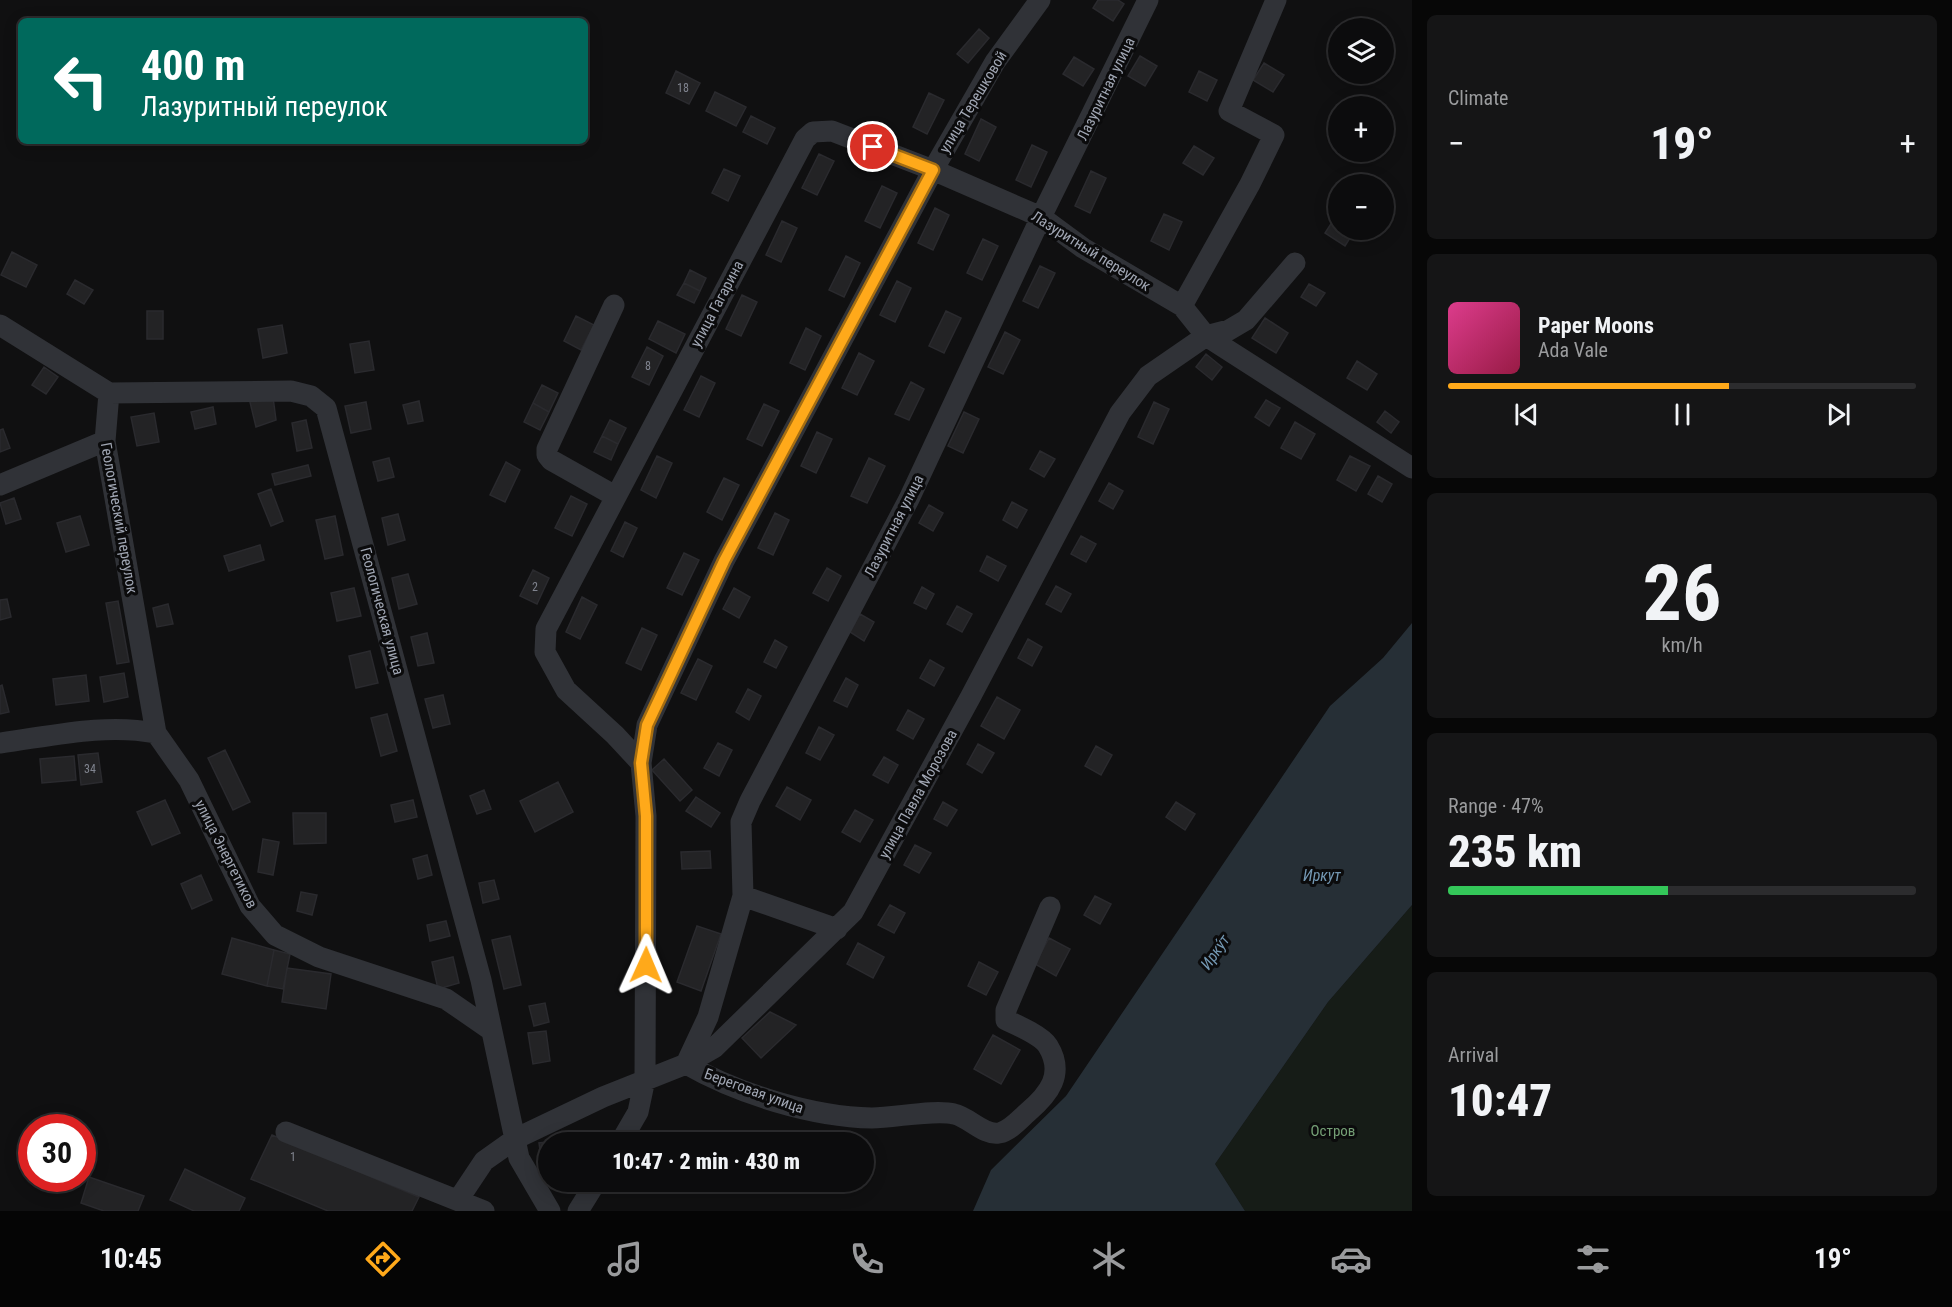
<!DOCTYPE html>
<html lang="en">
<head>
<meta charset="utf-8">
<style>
	body { margin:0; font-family:"Roboto Condensed",sans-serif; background:#151516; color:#f1f3f6; height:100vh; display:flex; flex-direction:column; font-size:22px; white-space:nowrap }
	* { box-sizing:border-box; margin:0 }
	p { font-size:20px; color:#9a9b9d }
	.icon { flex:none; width:33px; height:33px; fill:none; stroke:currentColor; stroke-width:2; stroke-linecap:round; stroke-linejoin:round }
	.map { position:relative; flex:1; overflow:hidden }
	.panel { display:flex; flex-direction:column; gap:15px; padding:15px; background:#070707; width:540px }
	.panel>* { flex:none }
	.top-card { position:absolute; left:18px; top:18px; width:570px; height:126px; border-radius:9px; box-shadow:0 3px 15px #0003,0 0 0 2px #2c2c2e; background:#00695c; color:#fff; overflow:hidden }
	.fabs { position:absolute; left:1328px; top:18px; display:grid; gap:12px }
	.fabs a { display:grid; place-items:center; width:66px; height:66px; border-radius:50%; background:#0c0c0d; box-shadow:0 3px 15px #0003,0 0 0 2px #2c2c2e; font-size:30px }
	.speed { position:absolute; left:18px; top:1114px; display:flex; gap:12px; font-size:30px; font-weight:700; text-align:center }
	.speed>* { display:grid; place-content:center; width:78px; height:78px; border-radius:50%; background:#0c0c0d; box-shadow:0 3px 15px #0003,0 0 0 2px #2c2c2e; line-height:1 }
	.speed .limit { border:9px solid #d22; background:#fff; color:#111 }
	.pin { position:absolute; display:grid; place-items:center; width:51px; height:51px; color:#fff; margin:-26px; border:3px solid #fff; border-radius:50%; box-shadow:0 2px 6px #0007 }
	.me { position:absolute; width:66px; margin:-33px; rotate:1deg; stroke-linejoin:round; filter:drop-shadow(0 0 4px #0008) }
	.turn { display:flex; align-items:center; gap:21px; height:126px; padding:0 24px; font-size:27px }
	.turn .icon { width:78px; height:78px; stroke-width:2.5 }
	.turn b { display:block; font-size:42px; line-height:51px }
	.big { font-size:45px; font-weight:800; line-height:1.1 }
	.panel .widget { flex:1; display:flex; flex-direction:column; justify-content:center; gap:9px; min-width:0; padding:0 21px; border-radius:9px; background:#151516 }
	.panel .dial { align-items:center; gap:0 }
	.dial b { font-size:78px; line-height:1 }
	.song { display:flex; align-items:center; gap:18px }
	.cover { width:72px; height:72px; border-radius:9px; background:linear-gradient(135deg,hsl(330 70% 55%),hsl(340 70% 35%)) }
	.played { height:6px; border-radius:3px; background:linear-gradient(90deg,#ffa91a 60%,#2c2c2e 60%) }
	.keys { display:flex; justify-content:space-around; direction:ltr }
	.heat { display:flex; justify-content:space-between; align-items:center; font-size:33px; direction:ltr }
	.charge { height:9px; border-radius:4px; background:linear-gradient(90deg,#34c759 47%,#2c2c2e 0) }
	.trip { position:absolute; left:538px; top:1132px; width:336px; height:60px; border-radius:30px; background:#0c0c0d; box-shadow:0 3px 15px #0003,0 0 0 2px #2c2c2e; font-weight:800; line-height:60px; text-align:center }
	.menu { display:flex; height:96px; justify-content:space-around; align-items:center; background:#050505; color:#9a9b9d }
	.menu .icon { width:42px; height:42px }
	.menu .on { color:#ffa91a }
	.menu b { font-size:27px; color:#f1f3f6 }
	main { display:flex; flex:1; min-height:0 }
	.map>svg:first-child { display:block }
	.green { fill:#161c17 }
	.water { fill:#262f36 }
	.building { fill:#232325; stroke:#2a2a2e; stroke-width:1.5 }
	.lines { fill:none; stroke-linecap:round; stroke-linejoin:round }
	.minor { stroke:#303237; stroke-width:21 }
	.route-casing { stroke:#a66e11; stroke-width:15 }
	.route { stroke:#ffa91a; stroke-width:10 }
	.labels { text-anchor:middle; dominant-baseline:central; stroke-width:6; stroke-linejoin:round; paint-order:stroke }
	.number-label { font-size:12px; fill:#80848f }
	.street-label { font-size:15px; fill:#a0a6b3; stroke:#0b0b0c }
	.park-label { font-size:15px; fill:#75a076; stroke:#0b0b0c }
	.water-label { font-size:16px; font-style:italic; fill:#7397b2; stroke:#0b0b0c }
</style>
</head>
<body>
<main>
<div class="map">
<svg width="1412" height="1211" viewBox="0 0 1412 1211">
	<rect width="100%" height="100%" fill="#101011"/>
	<path class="green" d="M1412 905V1211H1245L1215 1164 1328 1002Z"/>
	<path class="water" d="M1412 623V905L1328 1002 1215 1164 1245 1211H973L991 1170 1066 1096 1330 706 1383 658Z"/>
	<path class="building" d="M1098 0H1118L1124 4 1113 21 1093 8Z
		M979 29 989 38 968 63 957 54Z
		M1140 56 1157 66 1145 86 1128 76Z
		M1074 57 1094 69 1083 86 1063 74Z
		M1264 63 1284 75 1273 92 1253 80Z
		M676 71 700 83 689 104 666 93Z
		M1199 71 1217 80 1207 101 1189 92Z
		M715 92 746 107 736 126 706 111Z
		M929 93 944 100 927 134 913 127Z
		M751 116 775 128 767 144 743 132Z
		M981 119 996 127 979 161 965 154Z
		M1032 145 1047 152 1031 187 1016 180Z
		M1194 146 1214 158 1203 175 1183 163Z
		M819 154 834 161 817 195 802 188Z
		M724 169 740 176 728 201 712 193Z
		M1091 171 1106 178 1090 213 1075 206Z
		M882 186 897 193 880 228 865 221Z
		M935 208 949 215 933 250 918 243Z
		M1164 214 1182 222 1169 250 1151 241Z
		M1336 216 1338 217V230H1355L1345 246 1325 233Z
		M782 221 797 228 781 262 766 255Z
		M983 239 998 246 982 280 967 273Z
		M12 252 37 265 26 287 1 275Z
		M846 256 860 263 844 297 829 290Z
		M1040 266 1055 273 1038 308 1023 301Z
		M690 270 706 278 700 291 684 283Z
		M75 280 93 290 84 304 67 294Z
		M897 281 911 288 895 322 880 315Z
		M684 283 700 291 694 303 677 295Z
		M1309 284 1325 293 1316 306 1301 297Z
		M742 295 757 302 741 336 726 329Z
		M147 311H163V339H147Z
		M946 311 961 318 944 353 929 346Z
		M576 316 594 325 581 350 564 341Z
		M1265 318 1288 333 1276 353 1252 338Z
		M658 321 685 334 676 353 649 339Z
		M282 325 287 353 263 358 258 329Z
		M806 328 821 336 805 370 790 363Z
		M1005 332 1020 340 1003 374 988 367Z
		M369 341 374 370 355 373 350 344Z
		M647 347 663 356 649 385 632 377Z
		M859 353 874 361 857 395 842 388Z
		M1206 354 1222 367 1212 380 1196 367Z
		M1357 361 1377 374 1367 390 1347 378Z
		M44 367 58 377 46 394 32 385Z
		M701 376 715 383 699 417 684 410Z
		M911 382 924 389 909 420 895 414Z
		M542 385 558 393 549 412 533 403Z
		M273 397 276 420 256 427 249 398Z
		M1266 400 1280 408 1269 426 1255 417Z
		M419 401 423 421 408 424 403 405Z
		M366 402 371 429 351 433 345 406Z
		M1154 402 1169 409 1153 444 1138 437Z
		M533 403 549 412 540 430 524 422Z
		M764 404 779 411 762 446 747 439Z
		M213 407 216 424 195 429 191 412Z
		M1385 411 1399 422 1391 433 1377 422Z
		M964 412 979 419 963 453 948 446Z
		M154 413 159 442 137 446 131 417Z
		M306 420 312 448 297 451 292 423Z
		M610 420 626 428 618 444 602 436Z
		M1295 422 1315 434 1301 459 1281 448Z
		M3 429 10 448 0 452V430Z
		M817 432 832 439 816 473 801 466Z
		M602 436 618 444 611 460 594 452Z
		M1040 451 1055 459 1044 477 1030 469Z
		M657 456 672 463 656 498 641 490Z
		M1350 456 1370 466 1356 491 1337 480Z
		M389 458 394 477 378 481 373 462Z
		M869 458 885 466 867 503 851 496Z
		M506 462 520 470 505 502 490 495Z
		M308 465 311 476 275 485 272 474Z
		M1378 476 1392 484 1382 502 1368 494Z
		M724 478 739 485 722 520 707 512Z
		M1109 483 1123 491 1113 509 1099 501Z
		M271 489 283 521 271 526 258 494Z
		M571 496 587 504 572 536 555 528Z
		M14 498 21 519 6 524 0 503Z
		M1012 502 1027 510 1017 528 1003 520Z
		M929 505 943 513 933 531 919 523Z
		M775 513 789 520 773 555 758 548Z
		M398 514 405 540 388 545 382 518Z
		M80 516 89 545 66 552 57 523Z
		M335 516 343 555 325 559 316 520Z
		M625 522 637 528 623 557 611 551Z
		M1081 536 1096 544 1086 562 1071 554Z
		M260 545 264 560 229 571 224 556Z
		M684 553 699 560 682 595 667 588Z
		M987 556 1006 566 998 581 980 571Z
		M827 568 841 576 828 601 813 593Z
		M533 570 549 578 537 604 520 596Z
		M408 574 417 604 399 609 392 578Z
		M1056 586 1071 594 1061 612 1046 604Z
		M922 587 934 594 926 609 914 603Z
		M354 588 361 616 337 621 331 593Z
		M734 588 750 597 739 618 723 609Z
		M582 597 597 605 580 639 566 632Z
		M7 599 11 617 0 620V600Z
		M118 601 129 662 117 664 106 603Z
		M168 604 173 624 157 627 153 608Z
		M957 606 972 614 962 632 947 624Z
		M860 614 874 622 864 641 850 632Z
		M642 628 657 635 641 670 626 663Z
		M427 633 434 663 418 666 411 637Z
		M1028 639 1042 647 1032 666 1018 658Z
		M775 640 787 647 776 668 764 662Z
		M370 651 378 683 356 688 349 656Z
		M698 659 712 666 696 700 681 693Z
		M930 660 944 668 934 686 920 678Z
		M124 673 128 697 104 702 100 677Z
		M86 675 89 701 56 705 53 679Z
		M846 678 858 685 847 707 834 701Z
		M2 685 9 712 0 714V686Z
		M748 689 761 696 749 720 736 712Z
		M443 695 450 724 433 728 425 699Z
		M997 697 1020 710 1004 739 981 726Z
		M908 710 924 719 913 739 897 730Z
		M387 714 397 751 381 756 371 718Z
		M819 727 834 735 820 760 806 753Z
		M718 743 732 750 719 776 704 768Z
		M978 744 994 753 982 773 967 764Z
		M1096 746 1112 755 1101 775 1085 766Z
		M225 750 250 802 233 810 208 758Z
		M98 753 102 782 81 785 78 755Z
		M74 756 76 780 42 783 40 759Z
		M884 757 898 765 888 783 873 775Z
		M664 759 692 790 680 801 652 770Z
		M558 782 573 812 535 832 520 801Z
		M787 787 811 800 800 820 776 806Z
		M484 790 491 809 477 814 470 796Z
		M696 797 720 813 711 827 686 811Z
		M165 800 180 833 152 845 137 812Z
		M413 800 417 817 395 822 391 805Z
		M943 802 957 810 947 826 934 819Z
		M1176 802 1195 814 1185 830 1166 817Z
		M855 810 873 820 860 842 842 832Z
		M293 813H326V843L294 844Z
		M263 839 279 842 273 875 258 872Z
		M915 845 931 853 919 873 904 865Z
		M710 851 711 868 682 869 681 852Z
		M427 855 432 875 418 879 413 859Z
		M201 875 212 900 192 909 181 884Z
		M494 880 499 899 483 903 479 883Z
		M301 892 317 895 312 915 297 911Z
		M1095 896 1111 904 1100 924 1084 915Z
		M890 905 905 913 894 933 878 925Z
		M446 921 450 936 430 941 427 925Z
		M697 926 721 934 701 991 677 982Z
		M510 936 521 985 504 989 492 940Z
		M232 938 274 950 267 986 222 974Z
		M1049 938 1070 949 1056 976 1035 964Z
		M858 943 884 957 873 978 847 964Z
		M274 950 290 954 283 989 267 986Z
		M453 957 459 983 438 989 432 962Z
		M979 962 998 972 986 995 968 986Z
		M287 968 331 974 326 1009 282 1002Z
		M545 1003 549 1022 534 1026 529 1006Z
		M770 1012 796 1025 761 1058 742 1038Z
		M546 1031 550 1061 533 1064 528 1033Z
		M993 1035 1020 1050 1001 1084 974 1069Z
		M841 1132 855 1143H833Z
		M272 1135 419 1197 412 1211H328L251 1179Z
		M563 1140V1143H549V1163L542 1164 539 1143Z
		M185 1169 245 1198 239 1211H194L170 1200Z
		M89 1177 144 1196 138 1211H104L81 1203Z"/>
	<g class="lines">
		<path class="minor" d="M614 305 547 449V455L551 460 615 496
			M1182 306 1250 184 1274 135 1229 111 1276 0
			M0 325 109 393
			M109 393 291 391 311 396 326 408 481 980 519 1158 550 1211
			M109 393 105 441 156 733
			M0 485 105 441
			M0 743C52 736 105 723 156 733L189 780 250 906 275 935 319 957 446 999 491 1030
			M641 763 615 735 566 690 545 652 546 629 805 139 813 132 832 131 933 170 1041 217 1083 248 1182 306 1206 336 1412 468
			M743 896 837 929
			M1050 907 1006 1010V1020C1017 1025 1042 1036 1048 1046 1065 1074 1049 1094 1028 1112 1020 1119 1010 1131 999 1133 984 1136 969 1117 954 1114 935 1109 894 1118 872 1118 813 1117 738 1094 686 1064L708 1017 743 896 741 822 750 801 909 499 1041 217 1148 0
			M286 1132 484 1211
			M620 1143 638 1112 645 1079 646 816 641 763 647 725 724 561 933 170 995 62 1040 0
			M458 1200 484 1161 515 1139 603 1097 686 1064 714 1048 853 912 971 696 1120 413 1148 376 1206 336 1229 330 1246 320 1295 263
			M578 1211 596 1182"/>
	</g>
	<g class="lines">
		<defs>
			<path id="route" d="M646 965V816L641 763 647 725 724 561 933 170 873 147"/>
		</defs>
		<use href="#route" class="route-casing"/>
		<use href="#route" class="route"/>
	</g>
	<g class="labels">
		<g class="number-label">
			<text x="683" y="88">18</text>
			<text x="648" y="366">8</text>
			<text x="535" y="587">2</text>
			<text x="90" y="769">34</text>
			<text x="293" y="1157">1</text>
		</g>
		<g class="street-label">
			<text transform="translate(1106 89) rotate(-64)">Лазуритная улица</text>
			<text transform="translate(973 102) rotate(-59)">улица Терешковой</text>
			<text transform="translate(1091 251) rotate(32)">Лазуритный переулок</text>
			<text transform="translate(717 304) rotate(-62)">улица Гагарина</text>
			<text transform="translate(119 518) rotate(80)">Геологический переулок</text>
			<text transform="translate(894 526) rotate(-63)">Лазуритная улица</text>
			<text transform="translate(382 611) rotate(75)">Геологическая улица</text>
			<text transform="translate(918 794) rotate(-61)">улица Павла Морозова</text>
			<text transform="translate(226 854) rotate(63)">улица Энергетиков</text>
			<text transform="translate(754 1091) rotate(20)">Береговая улица</text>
		</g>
		<g class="park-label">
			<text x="1333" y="1131">Остров</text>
		</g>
		<g class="water-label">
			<text x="1322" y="875">Иркут</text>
			<text transform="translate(1215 952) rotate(-55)">Ирку́т</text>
		</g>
	</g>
</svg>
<div class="fabs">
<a><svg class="icon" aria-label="layers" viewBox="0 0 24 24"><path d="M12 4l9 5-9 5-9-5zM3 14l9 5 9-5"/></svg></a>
<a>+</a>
<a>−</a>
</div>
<div class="speed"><div class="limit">30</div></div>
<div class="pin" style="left:873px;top:147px;background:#d93025"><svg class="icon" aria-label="arrive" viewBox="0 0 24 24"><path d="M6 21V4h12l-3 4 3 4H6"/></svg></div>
<svg class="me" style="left:646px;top:965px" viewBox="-20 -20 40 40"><path d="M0-17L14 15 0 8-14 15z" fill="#ffa91a" stroke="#fff" stroke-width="4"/></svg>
<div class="trip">10:47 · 2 min · 430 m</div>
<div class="top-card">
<div class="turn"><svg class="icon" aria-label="left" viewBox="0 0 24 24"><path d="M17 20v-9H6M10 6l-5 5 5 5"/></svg><div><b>400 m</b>Лазуритный переулок</div></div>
</div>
</div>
<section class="panel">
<div class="widget"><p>Climate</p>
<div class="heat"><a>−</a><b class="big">19°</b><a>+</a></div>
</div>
<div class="widget">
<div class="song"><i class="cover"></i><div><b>Paper Moons</b><p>Ada Vale</p></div></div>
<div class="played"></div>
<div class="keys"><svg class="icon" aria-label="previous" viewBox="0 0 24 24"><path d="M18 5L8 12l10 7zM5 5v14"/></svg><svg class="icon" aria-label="pause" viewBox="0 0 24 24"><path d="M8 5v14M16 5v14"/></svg><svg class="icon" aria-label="next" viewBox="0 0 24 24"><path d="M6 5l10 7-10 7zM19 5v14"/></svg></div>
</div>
<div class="widget dial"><b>26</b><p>km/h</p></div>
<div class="widget"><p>Range · 47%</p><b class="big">235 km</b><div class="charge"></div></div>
<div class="widget"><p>Arrival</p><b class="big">10:47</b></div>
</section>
</main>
<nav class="menu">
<b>10:45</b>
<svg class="icon on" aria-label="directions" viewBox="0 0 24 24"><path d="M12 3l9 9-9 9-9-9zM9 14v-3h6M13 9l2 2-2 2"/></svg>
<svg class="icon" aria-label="music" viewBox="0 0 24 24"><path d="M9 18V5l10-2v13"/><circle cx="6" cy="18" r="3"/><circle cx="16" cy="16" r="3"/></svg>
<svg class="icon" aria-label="phone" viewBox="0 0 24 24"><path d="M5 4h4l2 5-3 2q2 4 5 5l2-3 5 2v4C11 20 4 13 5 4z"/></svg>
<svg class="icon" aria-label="climate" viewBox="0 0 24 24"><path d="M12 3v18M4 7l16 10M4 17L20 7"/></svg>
<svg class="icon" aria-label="car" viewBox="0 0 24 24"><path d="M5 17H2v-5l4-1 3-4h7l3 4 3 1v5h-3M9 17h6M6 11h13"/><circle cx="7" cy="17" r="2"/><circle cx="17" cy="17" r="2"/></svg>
<svg class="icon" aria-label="filters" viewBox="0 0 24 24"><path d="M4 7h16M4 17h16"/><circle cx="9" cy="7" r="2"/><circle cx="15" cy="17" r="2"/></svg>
<b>19°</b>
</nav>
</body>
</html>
